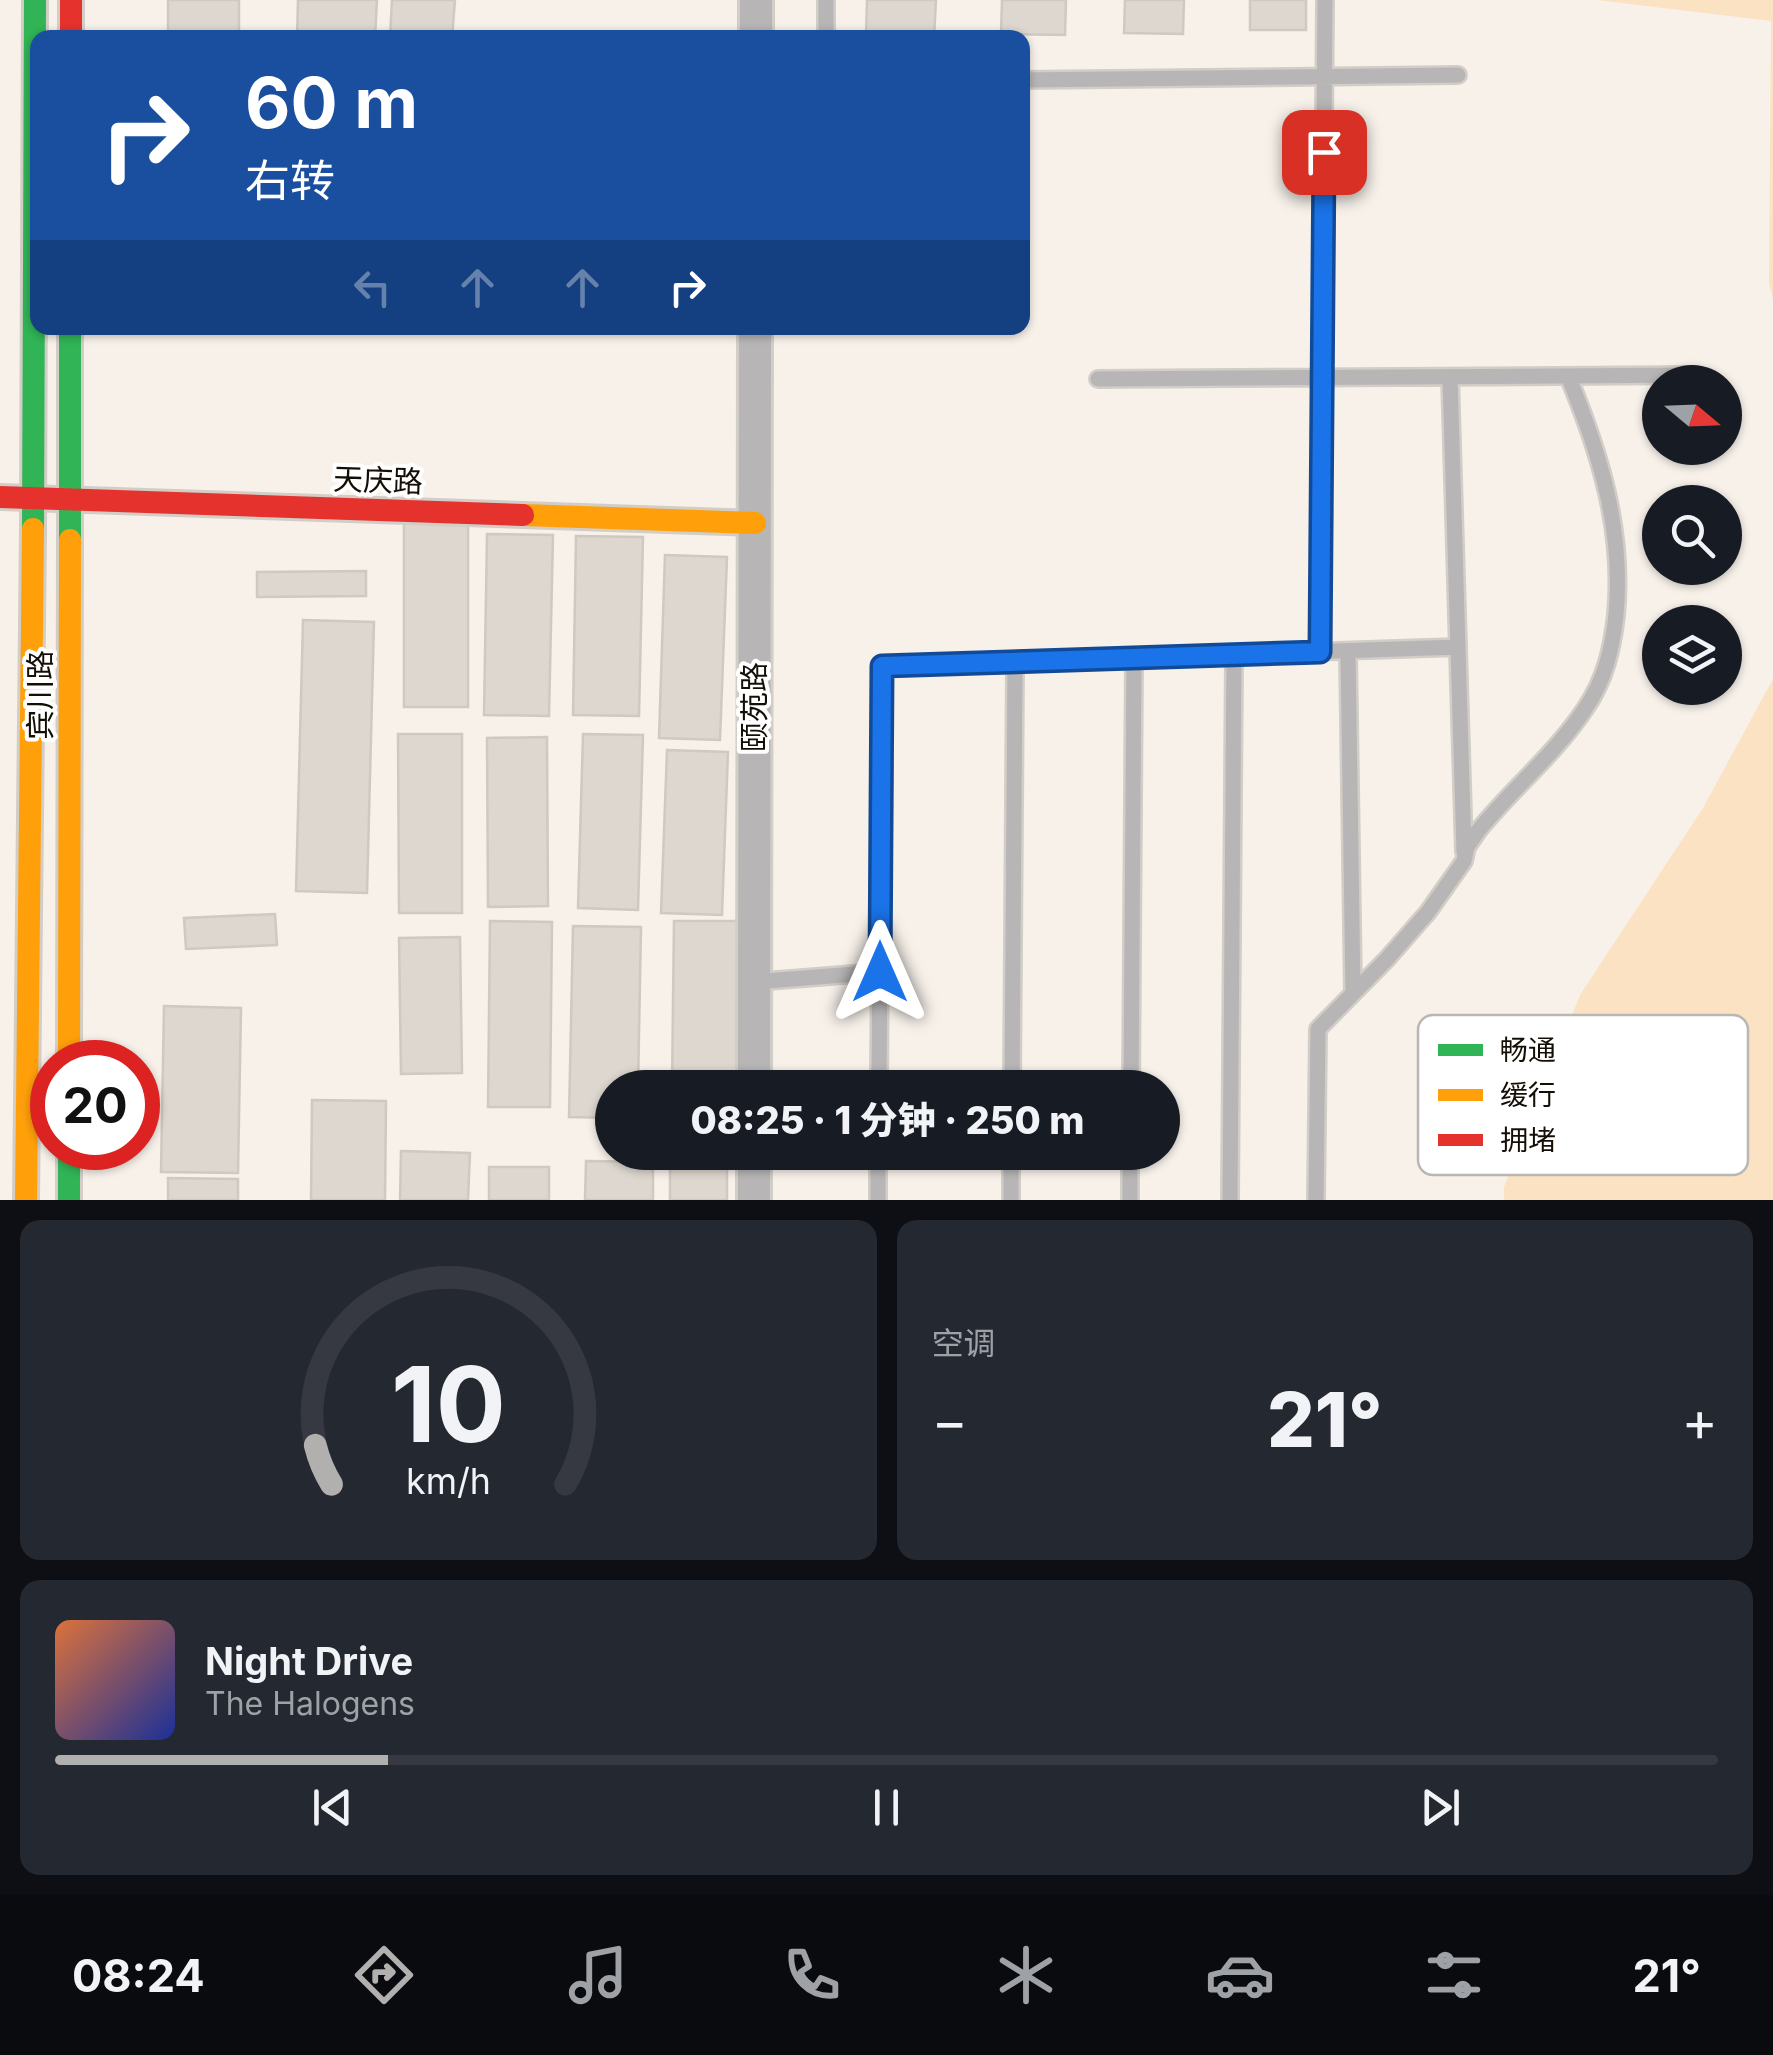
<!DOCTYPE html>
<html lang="zh">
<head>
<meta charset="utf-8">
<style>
	body { margin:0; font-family:Inter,"Noto Sans SC",sans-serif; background:#242831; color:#f1f3f6; height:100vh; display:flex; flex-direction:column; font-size:38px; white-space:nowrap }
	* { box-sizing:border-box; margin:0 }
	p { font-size:32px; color:#9ea1a6 }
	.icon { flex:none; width:55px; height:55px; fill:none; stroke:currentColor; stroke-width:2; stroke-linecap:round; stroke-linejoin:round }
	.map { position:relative; height:1200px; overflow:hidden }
	.sheet { display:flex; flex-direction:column; gap:20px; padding:20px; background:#0d0f14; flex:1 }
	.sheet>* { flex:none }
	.banner { position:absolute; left:30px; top:30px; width:1000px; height:305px; border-radius:20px; box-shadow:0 2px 8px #0004; background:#1a4fa0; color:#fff; overflow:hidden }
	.needle { width:65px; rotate:109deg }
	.fabs { position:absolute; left:1642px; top:365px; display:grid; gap:20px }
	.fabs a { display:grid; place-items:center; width:100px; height:100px; border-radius:50%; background:#171b24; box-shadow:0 2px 8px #0004; font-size:50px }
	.speed { position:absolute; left:30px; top:1040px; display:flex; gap:20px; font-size:50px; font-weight:700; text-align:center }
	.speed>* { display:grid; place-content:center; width:130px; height:130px; border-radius:50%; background:#171b24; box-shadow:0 2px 8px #0004; line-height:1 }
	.speed .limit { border:15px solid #d22; background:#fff; color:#111 }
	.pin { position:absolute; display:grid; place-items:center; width:85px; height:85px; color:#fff; margin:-42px; border-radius:20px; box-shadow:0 5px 15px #0006 }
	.me { position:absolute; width:110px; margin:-55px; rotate:0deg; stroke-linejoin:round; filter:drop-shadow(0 0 8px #0008) }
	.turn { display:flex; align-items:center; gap:35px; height:210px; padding:0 50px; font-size:45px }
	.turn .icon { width:130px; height:130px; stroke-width:2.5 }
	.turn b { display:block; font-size:70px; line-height:85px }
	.lanes { display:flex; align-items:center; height:95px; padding:0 50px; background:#0003; justify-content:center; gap:50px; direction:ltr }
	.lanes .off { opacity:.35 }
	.big { font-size:75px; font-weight:800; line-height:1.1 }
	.sheet .widget { flex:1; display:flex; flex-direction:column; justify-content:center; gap:15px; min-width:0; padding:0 35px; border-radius:20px; background:#242831 }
	.sheet .dial { align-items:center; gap:0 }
	.dial svg { height:260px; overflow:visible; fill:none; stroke:#363941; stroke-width:7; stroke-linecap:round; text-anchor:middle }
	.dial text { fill:#f1f3f6; stroke:none }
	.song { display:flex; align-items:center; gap:30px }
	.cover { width:120px; height:120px; border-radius:15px; background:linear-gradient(135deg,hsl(20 70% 55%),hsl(230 70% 35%)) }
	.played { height:10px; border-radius:5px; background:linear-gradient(90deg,#b1b0ae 20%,#363941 20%) }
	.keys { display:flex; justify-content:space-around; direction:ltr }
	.heat { display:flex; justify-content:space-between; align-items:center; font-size:55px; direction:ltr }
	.sheet .tiles { flex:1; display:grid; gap:20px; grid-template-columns:1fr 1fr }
	.widget:last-child { grid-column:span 2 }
	.trip { position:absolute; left:595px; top:1070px; width:585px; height:100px; border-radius:50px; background:#171b24; box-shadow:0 2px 8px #0004; font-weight:800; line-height:100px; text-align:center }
	.dock { display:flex; height:160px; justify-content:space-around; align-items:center; background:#090b0e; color:#9ea1a6 }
	.dock .icon { width:70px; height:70px }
	.dock .active { color:#b1b0ae }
	.dock b { font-size:45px; color:#f1f3f6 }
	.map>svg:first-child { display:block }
	.green { fill:#fae2c2 }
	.building { fill:#ddd7cf; stroke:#cfc9c1; stroke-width:2.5 }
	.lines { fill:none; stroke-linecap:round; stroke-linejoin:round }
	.lane-casing { stroke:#d2cdc6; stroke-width:20 }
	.street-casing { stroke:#d2cdc6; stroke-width:38 }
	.fast-casing { stroke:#d2cdc6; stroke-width:28 }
	.slow-casing { stroke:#d2cdc6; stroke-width:28 }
	.jam-casing { stroke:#d2cdc6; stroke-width:28 }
	.lane { stroke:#b7b5b6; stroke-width:15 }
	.street { stroke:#b7b5b6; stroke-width:32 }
	.fast { stroke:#30b455; stroke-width:22 }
	.slow { stroke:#ff9f0a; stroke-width:22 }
	.jam { stroke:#e5322d; stroke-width:22 }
	.route-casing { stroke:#114b97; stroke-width:25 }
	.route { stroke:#1a73e8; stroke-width:18 }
	.labels { text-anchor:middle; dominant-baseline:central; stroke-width:8; stroke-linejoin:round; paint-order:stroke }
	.street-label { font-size:30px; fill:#140e06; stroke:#fff }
	.key { fill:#fff; stroke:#b8b7b4; stroke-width:2.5 }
	.key-label { font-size:28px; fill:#140e06 }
</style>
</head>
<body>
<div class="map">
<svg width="1773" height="1200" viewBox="0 0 1773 1200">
	<rect width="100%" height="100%" fill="#f7f1ea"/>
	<path class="green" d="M1597 0H1773V299L1769 284 1771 21Z
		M1773 679V1200H1504V1187L1580 995 1703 808Z"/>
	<path class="building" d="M168 0H239V38H168Z
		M298 0H377L375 38H297Z
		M392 0H455L452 38H390Z
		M867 0H936L934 38H866Z
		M1002 0H1066L1065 35 1001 34Z
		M1125 0H1184L1183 34 1124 33Z
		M1250 0H1306V30H1250Z
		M404 523H468V707H404Z
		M487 534 553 535 549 716 484 715Z
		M576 536 643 537 639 716 573 715Z
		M665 555 727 557 720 740 659 738Z
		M366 571V596L257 597V572Z
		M303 620 374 622 367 893 296 891Z
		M398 734H462V913H399Z
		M583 734 643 735 638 910 578 908Z
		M547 737 548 906 488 907 487 738Z
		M667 750 728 752 722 915 661 913Z
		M275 914 277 945 186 949 184 918Z
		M490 921 552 922 550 1107H488Z
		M674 921H739L738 1088H672Z
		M573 926 641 927 638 1088H612V1118L569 1117Z
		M460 937 462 1073 401 1074 399 938Z
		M164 1006 241 1008 238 1173 161 1172Z
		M312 1100 386 1101 385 1200H311Z
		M401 1151 470 1153 468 1200H400Z
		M670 1154H727V1200H670Z
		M586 1161 653 1162V1200H585Z
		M489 1167H549V1200H489Z
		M168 1178 238 1179V1200H168Z"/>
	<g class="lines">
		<defs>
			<path id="lane" d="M826 0V38
				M1022 80 1458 75
				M1450 377 1464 852
				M1098 379 1695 375
				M1348 651 1353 993
				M1320 652 1325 0
				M754 982 880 972
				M879 1088 882 666 1458 647
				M1012 1088 1015 662
				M1131 1088 1134 658
				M878 1200V1152
				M1011 1200V1152
				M1130 1200V1152
				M1230 1200 1234 655
				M1316 1200 1318 1029 1387 959 1428 912 1464 861 1467 847 1478 831C1512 789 1555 754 1585 709 1605 680 1612 650 1616 615 1624 531 1600 453 1568 376"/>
			<path id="street" d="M756 38V0
				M754 1088 755 328
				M754 1200V1152"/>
			<path id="fast" d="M33 529 35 0
				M70 540V328
				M69 1148V1200"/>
			<path id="slow" d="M523 515 755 523
				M69 1062 70 540
				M26 1200 33 529"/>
			<path id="jam" d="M71 0V38
				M0 497 523 515"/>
		</defs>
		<use href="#lane" class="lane-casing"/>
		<use href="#street" class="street-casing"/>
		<use href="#fast" class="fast-casing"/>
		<use href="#slow" class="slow-casing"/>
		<use href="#jam" class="jam-casing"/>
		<use href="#lane" class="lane"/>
		<use href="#street" class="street"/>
		<use href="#fast" class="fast"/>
		<use href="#slow" class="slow"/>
		<use href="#jam" class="jam"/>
	</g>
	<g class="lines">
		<defs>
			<path id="route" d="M880 972 882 666 1320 652 1324 152"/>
		</defs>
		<use href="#route" class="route-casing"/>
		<use href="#route" class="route"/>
	</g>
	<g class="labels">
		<g class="street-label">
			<text transform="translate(378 480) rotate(2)">天庆路</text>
			<text transform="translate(40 695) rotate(-90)">宾川路</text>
			<text transform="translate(754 707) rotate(-90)">颐苑路</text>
		</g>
	</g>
	<rect x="1418" y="1015" width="330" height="160" rx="15" class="key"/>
	<rect x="1438" y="1044" width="45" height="12" fill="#30b455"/>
	<rect x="1438" y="1089" width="45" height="12" fill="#ff9f0a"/>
	<rect x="1438" y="1134" width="45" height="12" fill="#e5322d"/>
	<g class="key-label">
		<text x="1500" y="1060">畅通</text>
		<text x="1500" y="1105">缓行</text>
		<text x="1500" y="1150">拥堵</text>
	</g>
</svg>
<div class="fabs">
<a><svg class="needle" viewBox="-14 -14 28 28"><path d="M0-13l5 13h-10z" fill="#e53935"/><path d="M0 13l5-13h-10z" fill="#9ea1a6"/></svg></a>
<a><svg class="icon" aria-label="search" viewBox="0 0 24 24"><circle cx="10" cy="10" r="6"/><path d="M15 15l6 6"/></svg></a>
<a><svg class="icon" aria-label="layers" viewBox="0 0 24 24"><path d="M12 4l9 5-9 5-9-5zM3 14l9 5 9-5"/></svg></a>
</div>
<div class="speed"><div class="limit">20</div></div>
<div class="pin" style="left:1324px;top:152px;background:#d93025"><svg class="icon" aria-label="arrive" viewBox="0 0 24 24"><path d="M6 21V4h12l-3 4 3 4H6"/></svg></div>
<svg class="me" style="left:880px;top:972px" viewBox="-20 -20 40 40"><path d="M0-17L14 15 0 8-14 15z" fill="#1a73e8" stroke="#fff" stroke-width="4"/></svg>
<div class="trip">08:25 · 1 分钟 · 250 m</div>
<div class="banner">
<div class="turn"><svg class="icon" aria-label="right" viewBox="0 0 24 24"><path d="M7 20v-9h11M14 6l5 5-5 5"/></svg><div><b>60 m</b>右转</div></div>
<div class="lanes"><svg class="icon off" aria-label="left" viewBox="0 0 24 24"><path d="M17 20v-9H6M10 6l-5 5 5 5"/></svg><svg class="icon off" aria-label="ahead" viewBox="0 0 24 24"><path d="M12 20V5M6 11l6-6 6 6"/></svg><svg class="icon off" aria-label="ahead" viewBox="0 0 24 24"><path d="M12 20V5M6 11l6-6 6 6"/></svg><svg class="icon" aria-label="right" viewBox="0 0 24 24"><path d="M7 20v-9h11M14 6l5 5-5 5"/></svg></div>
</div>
</div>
<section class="sheet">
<div class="tiles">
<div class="widget dial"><svg viewBox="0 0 100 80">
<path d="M14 69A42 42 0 1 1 86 69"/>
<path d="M14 69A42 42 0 0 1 9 57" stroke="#b1b0ae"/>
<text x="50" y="56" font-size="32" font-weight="700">10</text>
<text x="50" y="72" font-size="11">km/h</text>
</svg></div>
<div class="widget"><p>空调</p>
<div class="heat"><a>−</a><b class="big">21°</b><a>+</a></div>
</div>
<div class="widget">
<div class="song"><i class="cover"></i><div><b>Night Drive</b><p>The Halogens</p></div></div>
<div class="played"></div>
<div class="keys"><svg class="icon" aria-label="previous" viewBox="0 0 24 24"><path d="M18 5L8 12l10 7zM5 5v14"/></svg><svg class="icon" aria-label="pause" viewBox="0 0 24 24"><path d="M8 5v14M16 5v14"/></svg><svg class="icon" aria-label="next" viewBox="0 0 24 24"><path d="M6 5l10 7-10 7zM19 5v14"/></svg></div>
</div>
</div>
</section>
<nav class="dock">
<b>08:24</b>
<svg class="icon active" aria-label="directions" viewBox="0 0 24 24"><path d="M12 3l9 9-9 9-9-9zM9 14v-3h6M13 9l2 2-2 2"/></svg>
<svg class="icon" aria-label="music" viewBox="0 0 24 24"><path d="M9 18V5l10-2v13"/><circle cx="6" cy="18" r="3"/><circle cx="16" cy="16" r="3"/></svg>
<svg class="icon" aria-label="phone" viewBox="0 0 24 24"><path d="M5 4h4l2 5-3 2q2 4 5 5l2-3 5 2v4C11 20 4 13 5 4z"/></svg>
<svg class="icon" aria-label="climate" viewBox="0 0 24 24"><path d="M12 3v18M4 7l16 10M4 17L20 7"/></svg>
<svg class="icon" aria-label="car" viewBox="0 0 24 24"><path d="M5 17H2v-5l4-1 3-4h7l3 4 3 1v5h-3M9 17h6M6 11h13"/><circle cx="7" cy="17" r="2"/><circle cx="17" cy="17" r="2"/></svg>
<svg class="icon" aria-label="filters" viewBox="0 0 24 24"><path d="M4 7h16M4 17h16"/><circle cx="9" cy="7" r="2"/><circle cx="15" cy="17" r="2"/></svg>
<b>21°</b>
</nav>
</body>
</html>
